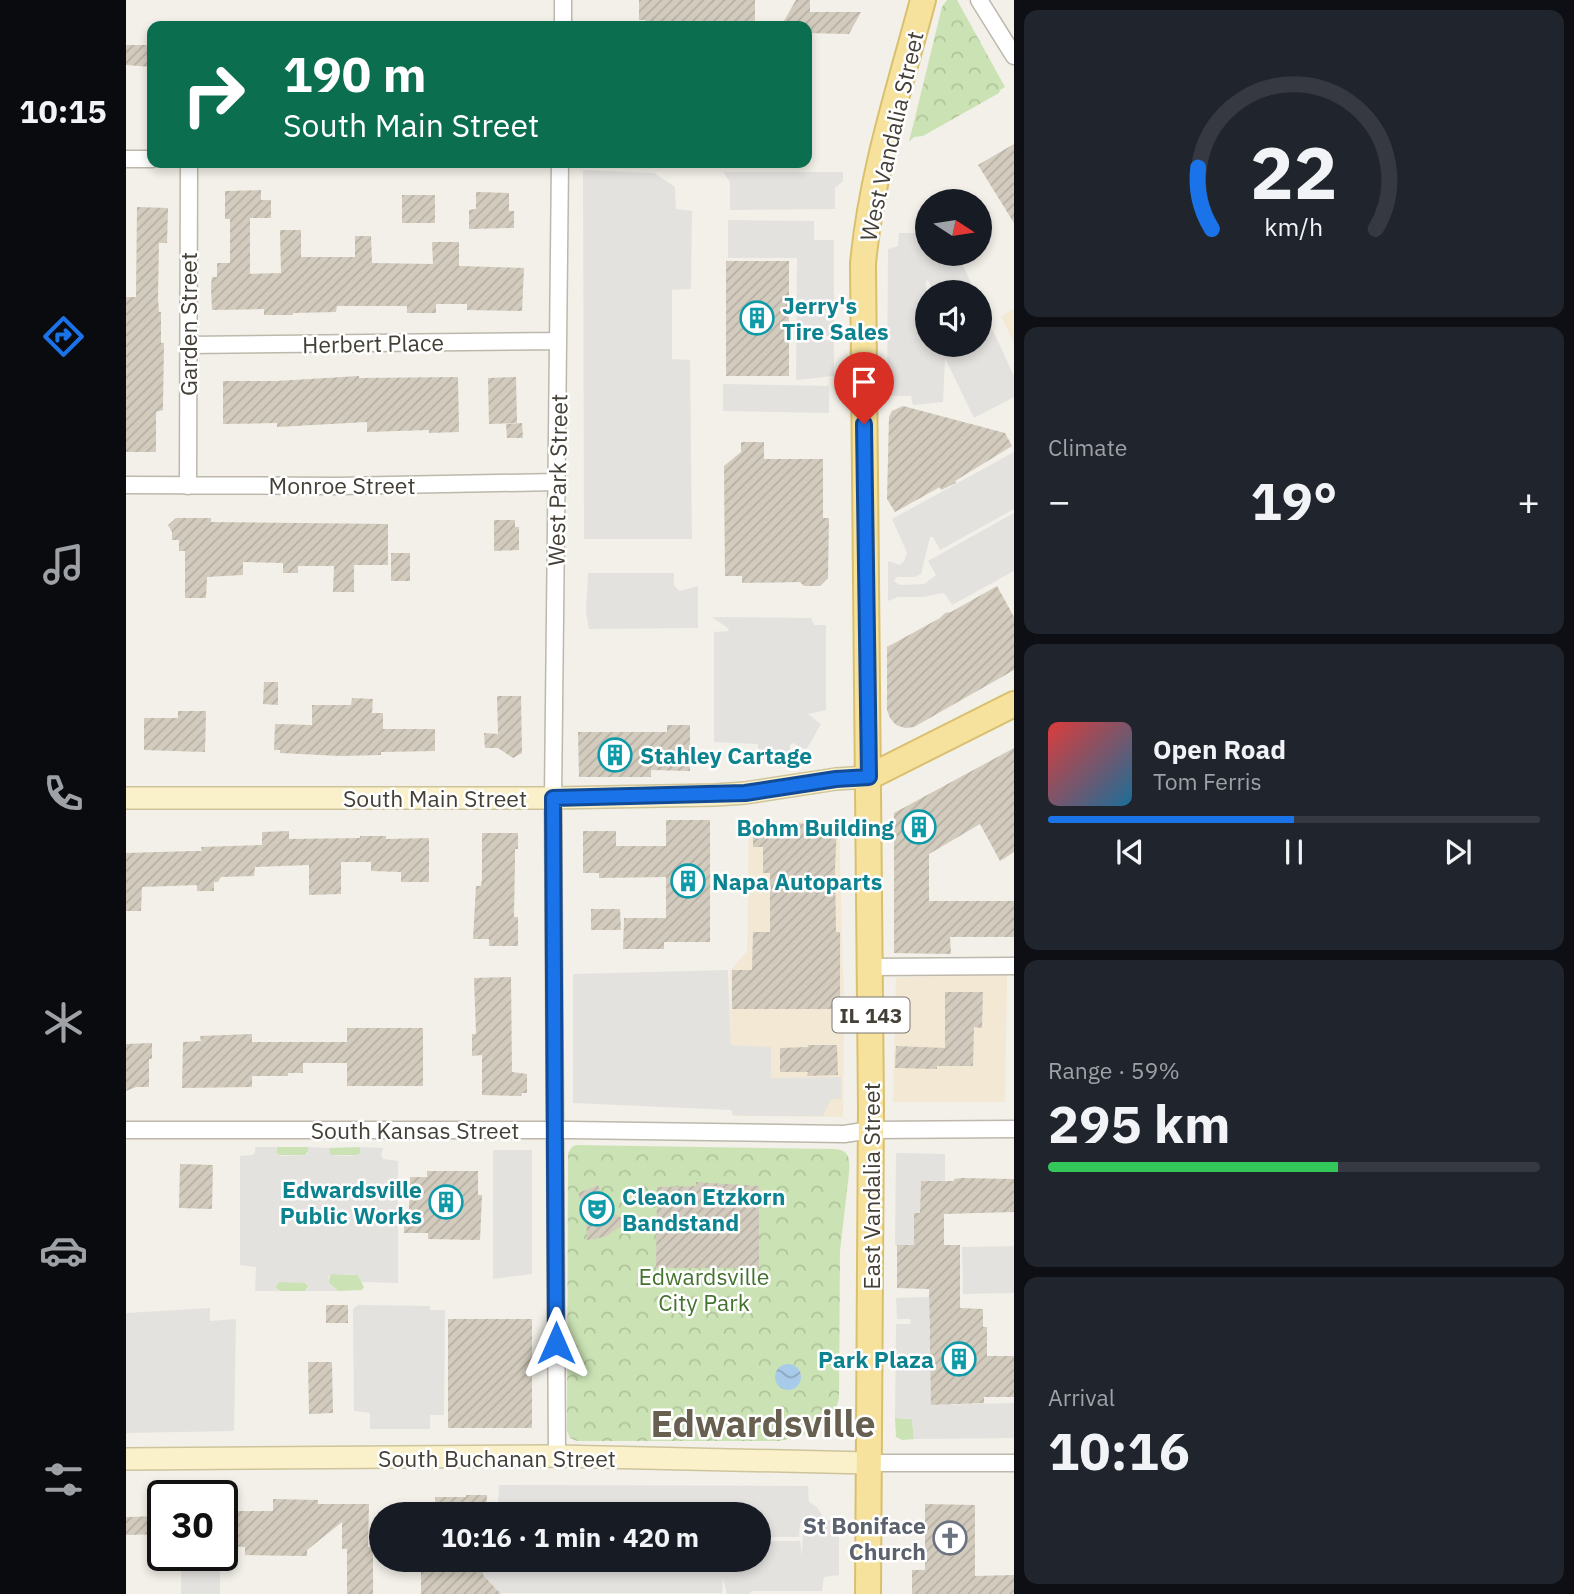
<!DOCTYPE html>
<html lang="en">
<head>
<meta charset="utf-8">
<style>
	body { margin:0; font-family:"IBM Plex Sans",sans-serif; background:#20242c; color:#f1f3f6; height:100vh; display:flex; flex-direction:column; font-size:26px; white-space:nowrap }
	* { box-sizing:border-box; margin:0 }
	p { font-size:23px; color:#9ea1a6 }
	.icon { flex:none; width:38px; height:38px; fill:none; stroke:currentColor; stroke-width:2; stroke-linecap:round; stroke-linejoin:round }
	.map { position:relative; flex:1; overflow:hidden }
	.drawer { display:flex; flex-direction:column; gap:10px; padding:10px; background:#0d0f14; width:560px }
	.drawer>* { flex:none }
	.guide { position:absolute; left:21px; top:21px; width:665px; height:147px; border-radius:14px; box-shadow:0 4px 10px #0003; background:#0b6e4f; color:#fff; overflow:hidden }
	.needle { width:46px; rotate:102deg }
	.tools { position:absolute; left:789px; top:189px; display:grid; gap:14px }
	.tools a { display:grid; place-items:center; width:77px; height:77px; border-radius:50%; background:#171b24; box-shadow:0 4px 10px #0003; font-size:35px }
	.speed { position:absolute; left:21px; top:1480px; display:flex; gap:14px; font-size:35px; font-weight:700; text-align:center }
	.speed>* { display:grid; place-content:center; width:91px; height:91px; border-radius:50%; background:#171b24; box-shadow:0 4px 10px #0003; line-height:1 }
	.speed .limit { border:4px solid #111; border-radius:10px; background:#fff; color:#111 }
	.pin { position:absolute; display:grid; place-items:center; width:60px; height:60px; color:#fff; margin:-72px -30px; border-radius:50% 50% 50% 0; rotate:-45deg; box-shadow:0 0 7px #0007 }
	.pin .icon { rotate:45deg }
	.me { position:absolute; width:77px; margin:-38px; rotate:0deg; stroke-linejoin:round; filter:drop-shadow(0 0 5px #0008) }
	.turn { display:flex; align-items:center; gap:24px; height:147px; padding:0 21px; font-size:32px }
	.turn .icon { width:91px; height:91px; stroke-width:2.5 }
	.turn b { display:block; font-size:49px; line-height:60px }
	.big { font-size:52px; font-weight:800; line-height:1.1 }
	.drawer .tile { flex:1; display:flex; flex-direction:column; justify-content:center; gap:10px; min-width:0; padding:0 24px; border-radius:14px; background:#20242c }
	.drawer .dial { align-items:center; gap:0 }
	.dial svg { height:182px; overflow:visible; fill:none; stroke:#363941; stroke-width:7; stroke-linecap:round; text-anchor:middle }
	.dial text { fill:#f1f3f6; stroke:none }
	.song { display:flex; align-items:center; gap:21px }
	.cover { width:84px; height:84px; border-radius:10px; background:linear-gradient(135deg,hsl(0 70% 55%),hsl(200 70% 35%)) }
	.played { height:7px; border-radius:4px; background:linear-gradient(90deg,#1a73e8 50%,#363941 50%) }
	.keys { display:flex; justify-content:space-around; direction:ltr }
	.heat { display:flex; justify-content:space-between; align-items:center; font-size:38px; direction:ltr }
	.charge { height:10px; border-radius:5px; background:linear-gradient(90deg,#34c759 59%,#363941 0) }
	.trip { position:absolute; left:243px; top:1502px; width:402px; height:70px; border-radius:35px; background:#171b24; box-shadow:0 4px 10px #0003; font-weight:800; line-height:70px; text-align:center }
	main { display:flex; flex:1; min-height:0 }
	.tabs { display:flex; flex-direction:column; width:126px; justify-content:space-around; align-items:center; background:#090b0e; color:#9ea1a6 }
	.tabs .icon { width:49px; height:49px }
	.tabs .current { color:#1a73e8 }
	.tabs b { font-size:32px; color:#f1f3f6 }
	.map>svg:first-child { display:block }
	.commercial { fill:#f2e8d4 }
	.forest { fill:url(#forest-crowns) }
	.garden { fill:#cbe3b4 }
	.parking { fill:#e4e2df }
	.water { fill:url(#water-waves) }
	.building { fill:url(#building-hatch) }
	.lines { fill:none; stroke-linecap:round; stroke-linejoin:round }
	.minor-casing { stroke:#bdb8ab; stroke-width:19 }
	.secondary-casing { stroke:#cec49b; stroke-width:24 }
	.primary-casing { stroke:#d9c06f; stroke-width:28 }
	.minor { stroke:#fff; stroke-width:16 }
	.secondary { stroke:#faf1ca; stroke-width:21 }
	.primary { stroke:#f6e29d; stroke-width:24 }
	.route-casing { stroke:#114b97; stroke-width:18 }
	.route { stroke:#1a73e8; stroke-width:12 }
	.labels { text-anchor:middle; dominant-baseline:central; stroke-width:5; stroke-linejoin:round; paint-order:stroke }
	.shield { fill:#fff; stroke:#7d7973; stroke-width:2 }
	.shield-label { font-size:21px; font-weight:bold; fill:#454037 }
	.street-label { font-size:23px; fill:#454037; stroke:#fff }
	.culture-label { font-size:23px; font-weight:bold; fill:#0d838f; stroke:#fff; text-anchor:start }
	.park-label { font-size:23px; fill:#44722f; stroke:#fff }
	.worship-label { font-size:23px; font-weight:bold; fill:#5b616d; stroke:#fff; text-anchor:end }
	.town-label { font-size:37px; font-weight:bold; fill:#675f4f; stroke:#fff }
</style>
</head>
<body>
<main>
<nav class="tabs">
<b>10:15</b>
<svg class="icon current" aria-label="directions" viewBox="0 0 24 24"><path d="M12 3l9 9-9 9-9-9zM9 14v-3h6M13 9l2 2-2 2"/></svg>
<svg class="icon" aria-label="music" viewBox="0 0 24 24"><path d="M9 18V5l10-2v13"/><circle cx="6" cy="18" r="3"/><circle cx="16" cy="16" r="3"/></svg>
<svg class="icon" aria-label="phone" viewBox="0 0 24 24"><path d="M5 4h4l2 5-3 2q2 4 5 5l2-3 5 2v4C11 20 4 13 5 4z"/></svg>
<svg class="icon" aria-label="climate" viewBox="0 0 24 24"><path d="M12 3v18M4 7l16 10M4 17L20 7"/></svg>
<svg class="icon" aria-label="car" viewBox="0 0 24 24"><path d="M5 17H2v-5l4-1 3-4h7l3 4 3 1v5h-3M9 17h6M6 11h13"/><circle cx="7" cy="17" r="2"/><circle cx="17" cy="17" r="2"/></svg>
<svg class="icon" aria-label="filters" viewBox="0 0 24 24"><path d="M4 7h16M4 17h16"/><circle cx="9" cy="7" r="2"/><circle cx="15" cy="17" r="2"/></svg>
</nav>
<div class="map">
<svg width="888" height="1594" viewBox="0 0 888 1594">
	<defs>
		<pattern id="forest-crowns" width="20" height="18" patternUnits="userSpaceOnUse" patternTransform="scale(1.75)"><rect width="20" height="18" fill="#cbe3b4"/><path d="M2 6a3 3 0 1 1 6 0M12 15a3 3 0 1 1 6 0" fill="none" stroke="#b0c49b"/></pattern>
		<pattern id="water-waves" width="16" height="10" patternUnits="userSpaceOnUse" patternTransform="scale(1.75)"><rect width="16" height="10" fill="#a9cbea"/><path d="M0 5q4-4 8 0t8 0" fill="none" stroke="#8ba6be"/></pattern>
		<pattern id="building-hatch" width="6" height="6" patternUnits="userSpaceOnUse" patternTransform="scale(1.75)"><rect width="6" height="6" fill="#d3ccbe"/><path d="M-1 1l2-2M0 6l6-6M5 7l2-2" fill="none" stroke="#b6b0a4"/></pattern>
	</defs>
	<rect width="100%" height="100%" fill="#f2f0e8"/>
	<path class="commercial" d="M888 309V343L875 316Z
		M623 821H713L718 1012 717 1117 606 1116 604 971 621 951Z
		M881 975 879 1102H767L770 977Z"/>
	<path class="forest" d="M821 0H831L879 87 874 90 873 93 797 136 788 137 783 142 816 7Z
		M450 1145 708 1149C724 1150 724 1159 723 1173L714 1251 713 1397C708 1429 681 1435 653 1441H451L444 1438 441 1431 442 1153 446 1147Z"/>
	<path class="garden" d="M151 1147H182L183 1151 179 1155H153L150 1153Z
		M234 1147 235 1153 232 1155H205L202 1152 203 1148Z
		M205 1274 232 1275 238 1287 236 1290 212 1291 202 1282Z
		M637 1277V1287L632 1292 595 1291 591 1304 584 1306 573 1302 570 1291 534 1292 529 1286 528 1278Z
		M153 1282H178L183 1286 179 1291H154L149 1287Z
		M769 1418 786 1419 788 1439 776 1440 770 1437Z"/>
	<path class="parking" d="M457 170 528 173 549 187 550 209 566 211 565 289 546 290V359L564 360 566 539H458Z
		M597 172H717V181L709 188V209L604 210V182Z
		M602 220 688 221V240H708V311L691 310 690 314 708 315V336H691L690 339 708 341V376L670 380 671 258H602Z
		M773 233H801L802 254H832L849 292H808L803 282 800 280V346L854 345V303L888 376V397L848 418 819 358 817 402 787 405 785 396H761L762 249 772 246Z
		M597 384 703 386V413L597 411Z
		M888 452V509L814 550 807 537H804L795 574 789 577H771L768 581 774 585 798 584 810 575 802 561 888 513V571L826 605 819 594 816 593 798 597H772L762 601V561L774 565 778 561 781 553 766 519Z
		M462 573H548V585L553 591 572 586V628L463 629 460 612Z
		M586 617 685 618 688 625H700V710L682 714 695 724 680 750 667 743 664 745V760H633L632 744 588 742V632L602 631 603 629Z
		M602 970 605 1045 645 1047V1078L715 1077V1099H705L697 1116H625L608 1115 605 1110 447 1103V974Z
		M129 1147H151L150 1153 156 1156 179 1155 182 1154V1147L203 1148 204 1155 220 1156 233 1155 235 1153 234 1147 257 1148 255 1155 257 1159 272 1161V1283L236 1282 232 1275 206 1274 203 1276 202 1282 212 1291H179L183 1288 181 1283 153 1282 149 1287 154 1291H129L130 1267 114 1265V1156L127 1155 129 1152Z
		M367 1150H406V1274L367 1279Z
		M770 1153 819 1154V1181H795L794 1213 788 1245H769Z
		M888 1246V1293L837 1294 836 1247Z
		M803 1297V1334L810 1335 805 1405 888 1403V1438L788 1439 786 1419 769 1418 770 1324H784L785 1321 784 1319H771L770 1298Z
		M232 1305 304 1306V1310H319L318 1415H304V1429H244V1413L228 1411 227 1309Z
		M84 1308V1321L110 1319 108 1431 0 1433V1313Z
		M373 1485 682 1486 683 1502 691 1507 699 1520H713V1575L698 1577 696 1591H626L623 1594H601L597 1578 596 1593H374L357 1575V1559H634V1541H674L676 1556 677 1523H674L673 1537H634V1514H360V1503L372 1502Z
		M55 1556 94 1557V1594H55Z"/>
	<path class="water" d="M649 1377a13 13 0 1 1 26 0a13 13 0 1 1-26 0Z"/>
	<path class="building" d="M513 0H629V26H519V20H513Z
		M670 0H684V12H735L723 34 681 33V26H655Z
		M0 45H26V67L0 65Z
		M888 144V223L852 165Z
		M135 190V200H145V218H124V274L155 273 154 230H175V257H229V236H245L246 263 307 264 306 242H333V266L398 268 396 311 341 310V304H310V313H281V306H211L210 312 167 313V315H138V309L86 310 85 287 86 277H91V263H104V219H99V191Z
		M350 192 383 193V211H388V228L343 229V210L350 209Z
		M276 195H309V223H276Z
		M11 207 42 208 41 243H33L32 298 33 312H35V343H38L37 402V410L30 412V452H0V297H10Z
		M600 261H663V376H600Z
		M233 376V378L332 377 333 432 303 433V430L241 432V422L151 427V423L97 424V381H151Z
		M390 377 391 423 363 424 362 378Z
		M777 406 879 433 886 446 829 481 830 483 815 490 814 487 769 512 761 499 763 417 766 411Z
		M396 423 397 438H381L380 424Z
		M615 442H638V459H697V518H703L702 578 694 586H678L674 582 616 583V576H599L598 466 615 452Z
		M50 518H85V522L262 524V565H228V592H207L208 566H172V573H157V563L117 562V575L81 577 80 598H59V551H53V540H46V532L42 525Z
		M368 520H389V527H393V550L368 551Z
		M265 553H284V581H265Z
		M871 586 888 617V670L788 727 779 728 770 725 764 718 761 710V647L814 618 819 613 825 612Z
		M138 682H152V705L137 704Z
		M371 696H395L396 753 387 758 372 748H359L358 733 372 734Z
		M226 698 247 699 246 713H257V729H309V751L255 752V755L215 756 154 753V750H148L149 724 186 725V705H225Z
		M52 711H80L79 752 18 750V718H52Z
		M541 725H564V771L525 770V777H453L452 732H541Z
		M888 748V852L874 861 854 824 803 854V901H888V937H824L825 954 768 953V813Z
		M540 820H584V942H538V949H497L498 918H540V877L473 878V873H457V831H490V846H540Z
		M627 823 711 824 709 869 710 932H714V1009H606V970H626L627 932H644V873H637V847H627Z
		M163 831V839L234 838V836H260V839L303 838V882H275V872L245 871V862H215V894L183 895V865L129 867 128 876 95 877 92 882H88V891H71V885L16 887 15 911H0V853L67 851H76L75 847 136 845V832Z
		M356 833H392V849H389V857L388 917H392V946H363V939H347L350 886H355L356 879Z
		M465 909H494L495 930H465Z
		M385 977 386 1072 401 1074V1093H396L395 1096 356 1095V1055L346 1056V1034H350L348 978Z
		M819 992H857L856 1028 848 1027 847 1066H811V1069L769 1068 770 1046 819 1048Z
		M221 1028H297V1086H221V1063H177V1073H162V1076H126V1087L56 1088 57 1042 75 1041 74 1036 126 1034V1042H221Z
		M26 1043V1059H23V1087H10L0 1091V1044Z
		M682 1045H711L712 1075 681 1076 682 1072H654V1048L682 1047Z
		M54 1164 87 1165 86 1209 53 1208Z
		M301 1171H352V1195H356L354 1240 302 1239V1233H278V1210H283L284 1177H301Z
		M835 1178 888 1179V1212L818 1214V1245H834V1308L857 1309V1327H861V1356H888V1397H858V1403L805 1405 803 1289 771 1288V1245H788V1213H794L795 1181H828V1179Z
		M570 1182 633 1186V1268H530L531 1187 570 1186Z
		M472 1185 480 1205 488 1214 502 1221 479 1237 461 1240 460 1213 452 1193Z
		M200 1305H222V1323H200Z
		M322 1319H406V1428H322Z
		M182 1362H206L207 1413 183 1414Z
		M340 1495H361L360 1514H309V1497H340Z
		M147 1499 192 1500V1504H243L242 1547H247V1594H221V1549H216V1522L181 1550V1556L119 1555V1547L96 1546V1516H107V1511H147Z
		M799 1504 849 1505V1576L888 1575V1594H786V1570H799Z
		M37 1516V1534L0 1535V1517Z
		M295 1559H357V1575L375 1594H295Z"/>
	<g class="lines">
		<defs>
			<path id="minor" d="M853 0 888 56
				M437 26V0
				M0 159H26
				M62 345 432 341
				M0 485 212 486 432 482
				M62 486 63 163
				M745 967 888 966
				M0 1130H443L718 1134 745 1130 888 1129
				M431 1456 427 798 434 163
				M743 1463H888"/>
			<path id="secondary" d="M0 798H427L589 795 619 793 710 779 743 777
				M0 1459 431 1456 743 1463"/>
			<path id="primary" d="M743 777 888 704
				M742 1594 745 1107 737 264C745 174 774 87 797 0"/>
		</defs>
		<use href="#minor" class="minor-casing"/>
		<use href="#secondary" class="secondary-casing"/>
		<use href="#primary" class="primary-casing"/>
		<use href="#minor" class="minor"/>
		<use href="#secondary" class="secondary"/>
		<use href="#primary" class="primary"/>
	</g>
	<g class="lines">
		<defs>
			<path id="route" d="M430 1343 427 798 619 793 710 779 743 777 738 424"/>
		</defs>
		<use href="#route" class="route-casing"/>
		<use href="#route" class="route"/>
	</g>
	<defs>
		<symbol id="building-ring" viewBox="-11 -11 22 22"><circle r="9.5" fill="#fff" stroke="#0f9aa8" stroke-width="1.5"/><path d="M-4-6H4V6H1V3H-1V6H-4ZM-2.5-4.3h1.7v1.8h-1.7ZM.8-4.3h1.7v1.8H.8ZM-2.5-1h1.7V.8h-1.7ZM.8-1h1.7V.8H.8Z" fill="#0f9aa8"/></symbol>
		<symbol id="theatre-ring" viewBox="-11 -11 22 22"><circle r="9.5" fill="#fff" stroke="#0f9aa8" stroke-width="1.5"/><path d="M-5-5.5Q0-4 5-5.5V0Q5 5 0 6Q-5 5-5 0ZM-3.3-2.5H-1v1.5H-3.3ZM1-2.5H3.3v1.5H1ZM-2.8 1Q0 5.5 2.8 1Z" fill="#0f9aa8"/></symbol>
		<symbol id="church-ring" viewBox="-11 -11 22 22"><circle r="9.5" fill="#fff" stroke="#6b7280" stroke-width="1.5"/><path d="M-1.2-6h2.4v3.5h3.3v2.4h-3.3V6h-2.4V-.1h-3.3v-2.4h3.3Z" fill="#6b7280"/></symbol>
	</defs>
	<g fill-rule="evenodd">
		<use href="#building-ring" x="612" y="299" width="38" height="38"/>
		<use href="#building-ring" x="470" y="736" width="38" height="38"/>
		<use href="#building-ring" x="774" y="808" width="38" height="38"/>
		<use href="#building-ring" x="543" y="862" width="38" height="38"/>
		<use href="#building-ring" x="301" y="1183" width="38" height="38"/>
		<use href="#theatre-ring" x="452" y="1190" width="38" height="38"/>
		<use href="#building-ring" x="814" y="1340" width="38" height="38"/>
		<use href="#church-ring" x="805" y="1519" width="38" height="38"/>
	</g>
	<g class="labels">
		<rect class="shield" x="706.5" y="997.5" width="77" height="35" rx="5"/>
		<g class="shield-label">
			<text x="745" y="1015">IL 143</text>
		</g>
		<g class="street-label">
			<text transform="translate(765 136) rotate(-77)">West Vandalia Street</text>
			<text transform="translate(62 324) rotate(-90)">Garden Street</text>
			<text transform="translate(247 343) rotate(-1)">Herbert Place</text>
			<text transform="translate(431 480) rotate(-89)">West Park Street</text>
			<text x="216" y="485">Monroe Street</text>
			<text x="309" y="798">South Main Street</text>
			<text x="289" y="1130">South Kansas Street</text>
			<text transform="translate(745 1186) rotate(-90)">East Vandalia Street</text>
			<text x="371" y="1458">South Buchanan Street</text>
		</g>
		<g class="culture-label">
			<text x="656" y="305">Jerry's<tspan x="656" dy="26">Tire Sales</tspan></text>
			<text x="514" y="755">Stahley Cartage</text>
			<text x="768" y="827" text-anchor="end">Bohm Building</text>
			<text x="586" y="881">Napa Autoparts</text>
			<text x="296" y="1189" text-anchor="end">Edwardsville<tspan x="296" dy="26">Public Works</tspan></text>
			<text x="496" y="1196">Cleaon Etzkorn<tspan x="496" dy="26">Bandstand</tspan></text>
			<text x="808" y="1359" text-anchor="end">Park Plaza</text>
		</g>
		<g class="park-label">
			<text x="578" y="1276">Edwardsville<tspan x="578" dy="26">City Park</tspan></text>
		</g>
		<g class="worship-label">
			<text x="800" y="1525">St Boniface<tspan x="800" dy="26">Church</tspan></text>
		</g>
		<g class="town-label">
			<text x="637" y="1423">Edwardsville</text>
		</g>
	</g>
</svg>
<div class="tools">
<a><svg class="needle" viewBox="-14 -14 28 28"><path d="M0-13l5 13h-10z" fill="#e53935"/><path d="M0 13l5-13h-10z" fill="#9ea1a6"/></svg></a>
<a><svg class="icon" aria-label="sound" viewBox="0 0 24 24"><path d="M4 9h4l5-4v14l-5-4H4zM17 9q2 3 0 6"/></svg></a>
</div>
<div class="speed"><div class="limit">30</div></div>
<div class="pin" style="left:738px;top:424px;background:#d93025"><svg class="icon" aria-label="arrive" viewBox="0 0 24 24"><path d="M6 21V4h12l-3 4 3 4H6"/></svg></div>
<svg class="me" style="left:430px;top:1343px" viewBox="-20 -20 40 40"><path d="M0-17L14 15 0 8-14 15z" fill="#1a73e8" stroke="#fff" stroke-width="4"/></svg>
<div class="trip">10:16 · 1 min · 420 m</div>
<div class="guide">
<div class="turn"><svg class="icon" aria-label="right" viewBox="0 0 24 24"><path d="M7 20v-9h11M14 6l5 5-5 5"/></svg><div><b>190 m</b>South Main Street</div></div>
</div>
</div>
<section class="drawer">
<div class="tile dial"><svg viewBox="0 0 100 80">
<path d="M14 69A42 42 0 1 1 86 69"/>
<path d="M14 69A42 42 0 0 1 8 42" stroke="#1a73e8"/>
<text x="50" y="56" font-size="32" font-weight="700">22</text>
<text x="50" y="72" font-size="11">km/h</text>
</svg></div>
<div class="tile"><p>Climate</p>
<div class="heat"><a>−</a><b class="big">19°</b><a>+</a></div>
</div>
<div class="tile">
<div class="song"><i class="cover"></i><div><b>Open Road</b><p>Tom Ferris</p></div></div>
<div class="played"></div>
<div class="keys"><svg class="icon" aria-label="previous" viewBox="0 0 24 24"><path d="M18 5L8 12l10 7zM5 5v14"/></svg><svg class="icon" aria-label="pause" viewBox="0 0 24 24"><path d="M8 5v14M16 5v14"/></svg><svg class="icon" aria-label="next" viewBox="0 0 24 24"><path d="M6 5l10 7-10 7zM19 5v14"/></svg></div>
</div>
<div class="tile"><p>Range · 59%</p><b class="big">295 km</b><div class="charge"></div></div>
<div class="tile"><p>Arrival</p><b class="big">10:16</b></div>
</section>
</main>
</body>
</html>
